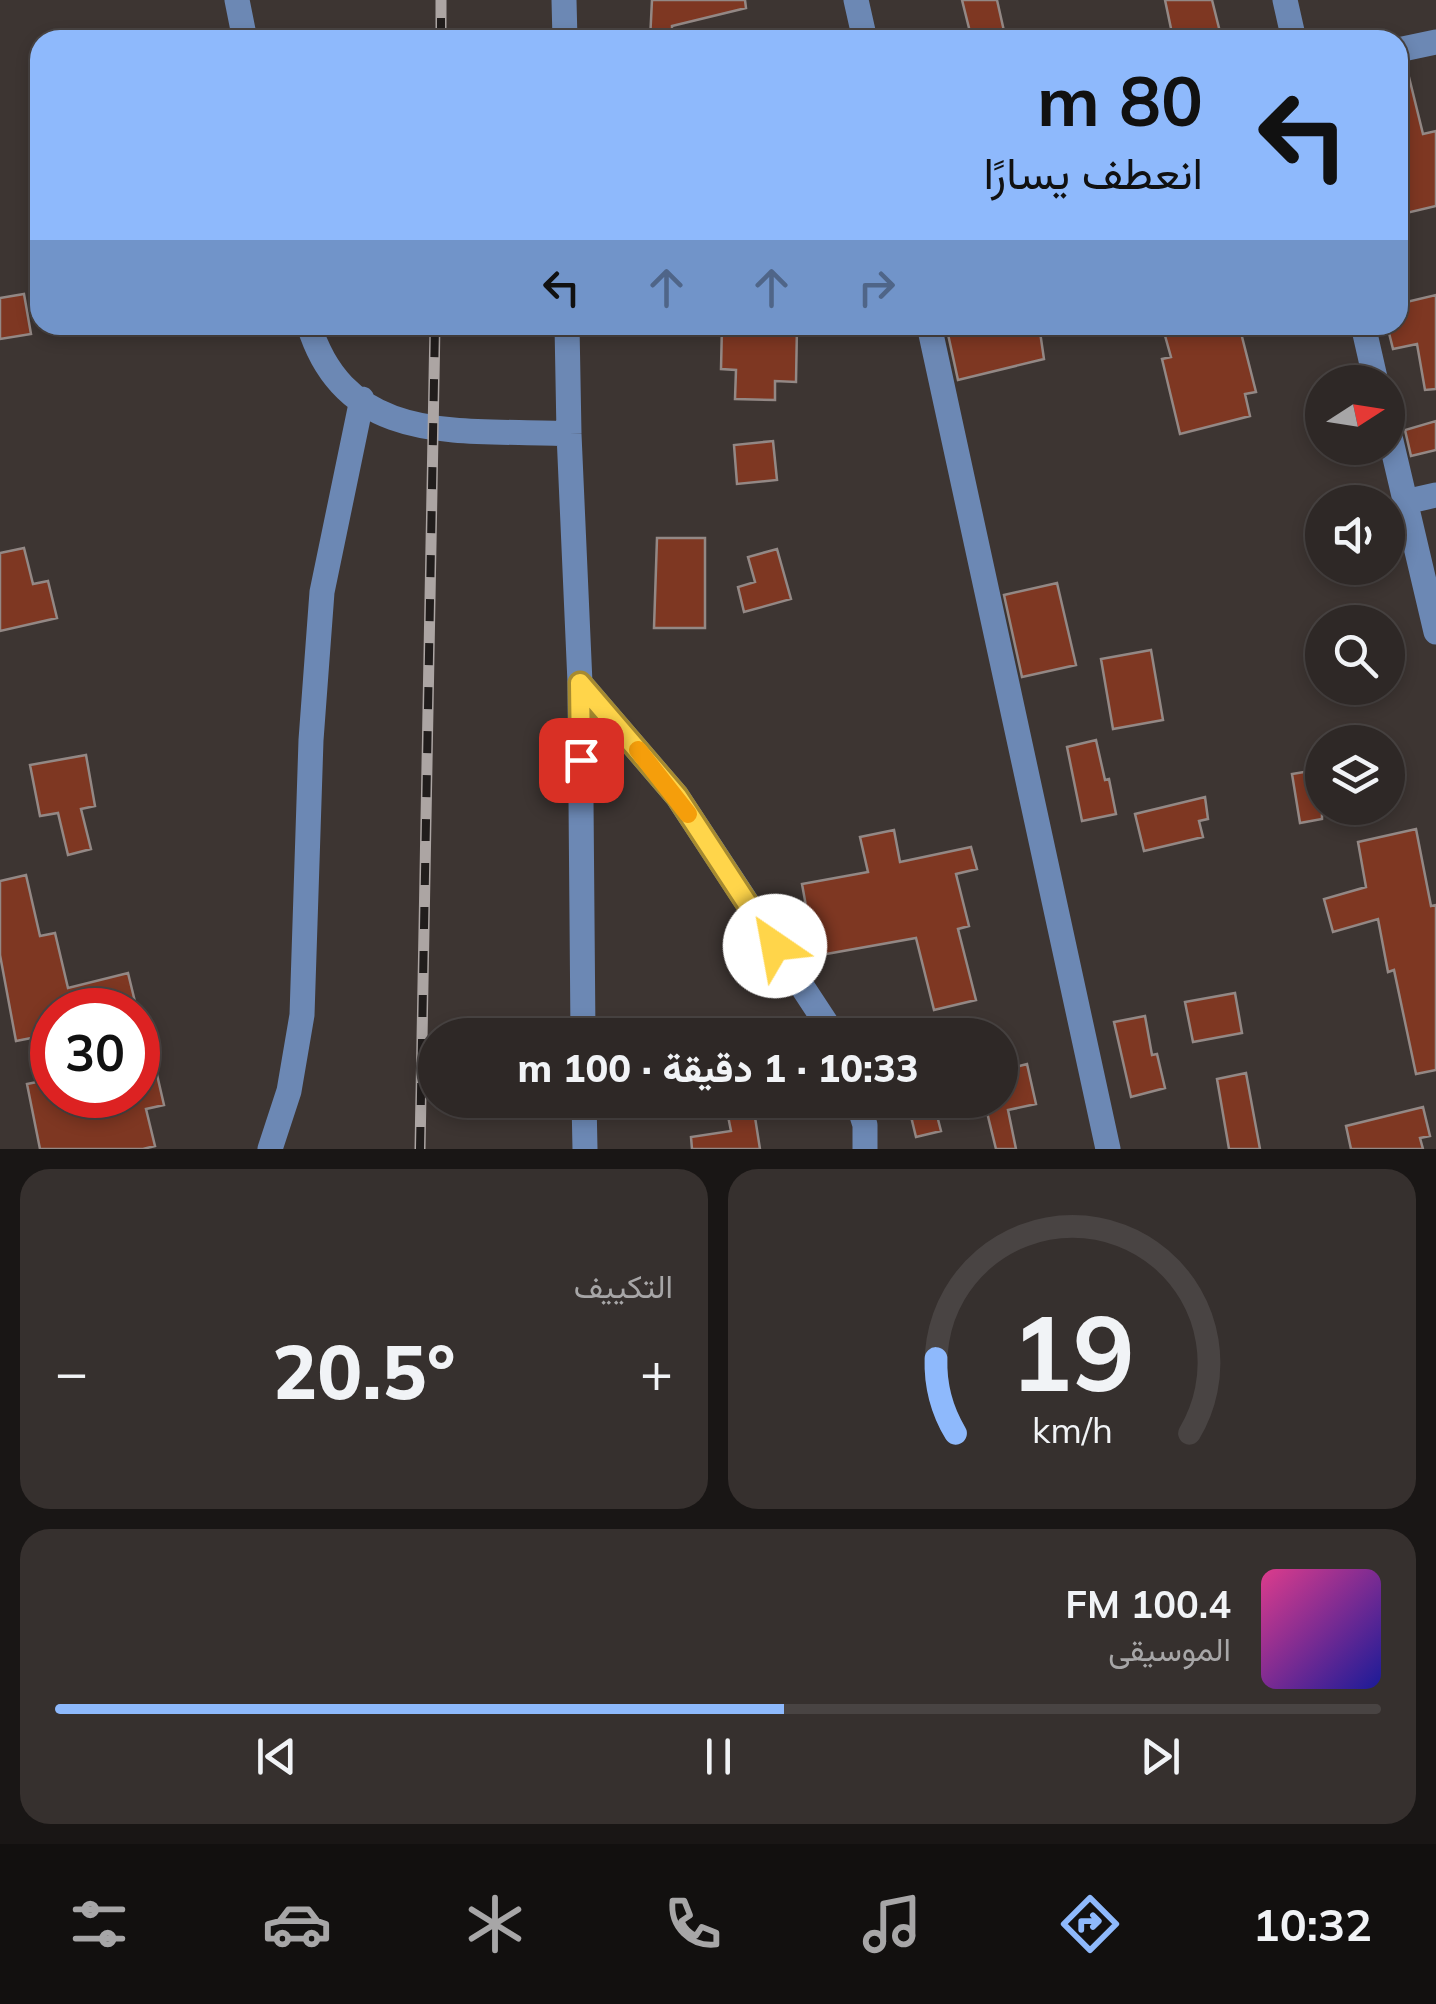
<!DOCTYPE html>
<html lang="ar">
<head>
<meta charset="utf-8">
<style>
	body { margin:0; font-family:Mulish,Vazirmatn,sans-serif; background:#36302e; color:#f1f3f6; direction:rtl; height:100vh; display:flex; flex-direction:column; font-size:38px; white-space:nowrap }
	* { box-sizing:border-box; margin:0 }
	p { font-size:32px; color:#a7a6a7 }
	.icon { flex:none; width:55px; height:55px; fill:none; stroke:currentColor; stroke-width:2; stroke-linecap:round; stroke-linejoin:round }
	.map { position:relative; height:1149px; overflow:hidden; direction:ltr }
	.sheet { display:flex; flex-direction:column; gap:20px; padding:20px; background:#191615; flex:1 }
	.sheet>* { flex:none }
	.guide { position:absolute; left:30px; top:30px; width:1378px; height:305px; border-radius:30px; box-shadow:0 5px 15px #0003,0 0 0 2px #494443; direction:rtl; background:#8eb9fc; color:#111; overflow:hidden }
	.needle { width:65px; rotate:78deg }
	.buttons { position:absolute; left:1305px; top:365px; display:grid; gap:20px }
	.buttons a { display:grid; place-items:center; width:100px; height:100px; border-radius:50%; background:#2e2826; box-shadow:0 5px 15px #0003,0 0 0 2px #494443; font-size:50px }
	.speed { position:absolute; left:30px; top:988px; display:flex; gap:20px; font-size:50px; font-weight:700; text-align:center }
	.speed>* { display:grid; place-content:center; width:130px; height:130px; border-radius:50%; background:#2e2826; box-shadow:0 5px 15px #0003,0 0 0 2px #494443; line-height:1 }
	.speed .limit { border:15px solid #d22; background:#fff; color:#111 }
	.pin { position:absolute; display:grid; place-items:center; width:85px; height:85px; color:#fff; margin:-42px; border-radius:20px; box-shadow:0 5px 15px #0006 }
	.me { position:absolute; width:110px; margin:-55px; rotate:327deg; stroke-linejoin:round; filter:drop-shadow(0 0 8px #0008) }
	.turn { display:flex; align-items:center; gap:35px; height:210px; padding:0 40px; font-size:45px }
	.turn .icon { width:130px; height:130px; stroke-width:2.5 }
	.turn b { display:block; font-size:70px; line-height:85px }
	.lanes { display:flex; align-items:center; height:95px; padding:0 40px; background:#0003; justify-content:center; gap:50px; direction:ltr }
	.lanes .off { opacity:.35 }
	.big { font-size:75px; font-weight:800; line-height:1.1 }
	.sheet .tile { flex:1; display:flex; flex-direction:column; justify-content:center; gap:15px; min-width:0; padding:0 35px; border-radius:30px; background:#36302e }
	.sheet .dial { align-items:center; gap:0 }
	.dial svg { height:260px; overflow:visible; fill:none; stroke:#494443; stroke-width:7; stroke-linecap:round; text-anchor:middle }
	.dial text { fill:#f1f3f6; stroke:none }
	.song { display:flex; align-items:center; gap:30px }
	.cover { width:120px; height:120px; border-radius:15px; background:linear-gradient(135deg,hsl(330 70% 55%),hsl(240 70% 35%)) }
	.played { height:10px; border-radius:5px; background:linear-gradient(90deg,#8eb9fc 55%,#494443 55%) }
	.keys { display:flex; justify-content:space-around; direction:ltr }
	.heat { display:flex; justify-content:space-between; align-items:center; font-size:55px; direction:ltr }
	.sheet .tiles { flex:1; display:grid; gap:20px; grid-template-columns:1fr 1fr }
	.tile:last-child { grid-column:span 2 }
	.trip { position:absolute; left:418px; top:1018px; width:600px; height:100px; border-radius:50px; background:#2e2826; box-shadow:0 5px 15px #0003,0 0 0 2px #494443; font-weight:800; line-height:100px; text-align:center; direction:rtl }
	.tab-bar { display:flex; height:160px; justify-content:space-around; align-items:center; background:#12100f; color:#a7a6a7 }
	.tab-bar .icon { width:70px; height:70px }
	.tab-bar .on { color:#8eb9fc }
	.tab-bar b { font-size:45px; color:#f1f3f6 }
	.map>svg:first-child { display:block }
	.building { fill:#7e3722; stroke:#938885; stroke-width:2.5 }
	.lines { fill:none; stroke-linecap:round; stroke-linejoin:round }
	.minor { stroke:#6c88b4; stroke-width:25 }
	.rail-casing { stroke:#aca5a3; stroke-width:11 }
	.rail { stroke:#211d1c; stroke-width:8; stroke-dasharray:22; stroke-linecap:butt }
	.route-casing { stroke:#a68a30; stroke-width:25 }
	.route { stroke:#ffd54a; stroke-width:18 }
	.slow { stroke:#f59e0b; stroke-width:18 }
</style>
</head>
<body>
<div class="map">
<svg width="1436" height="1149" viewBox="0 0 1436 1149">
	<rect width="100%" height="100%" fill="#3d3532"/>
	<path class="building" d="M652 0H745L746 8 672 26V40H650Z
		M962 0H997L1006 40H972Z
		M1165 0H1212L1219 28 1173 38Z
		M1406 65 1423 134 1436 131V206L1398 215V66Z
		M24 294 31 334 0 339V298Z
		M1436 295V389L1425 390 1417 344 1393 349 1387 325H1398V304Z
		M722 325 797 326 796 382 775 381V400L735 399 736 370 721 369Z
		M946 325H1039L1044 359 958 380Z
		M1162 325H1239L1256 392 1245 394 1250 416 1180 434 1162 359 1171 357Z
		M1436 421V450L1411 456 1405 430Z
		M773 441 777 480 737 484 734 445Z
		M657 538H705V628H654Z
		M24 548 33 584 48 581 57 618 0 631V553Z
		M777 549 791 599 744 612 738 587 755 582 748 557Z
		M1057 583 1076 665 1022 677 1004 595Z
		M1151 650 1163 720 1113 729 1101 659Z
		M1096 740 1105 780 1109 779 1116 814 1082 821 1067 747Z
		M86 755 95 806 81 809 91 849 68 855 58 813 40 816 30 765Z
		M1322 769V819L1300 823 1292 774Z
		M1205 797 1208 819 1199 821 1203 837 1144 851 1135 814Z
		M1416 829 1431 906 1436 905V1070L1416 1074 1394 970 1388 972 1378 919 1333 932 1324 899 1366 887 1358 842Z
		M894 830 900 862 971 847 977 869 956 874 969 926 958 929 976 1000 934 1010 916 938 815 956 802 884 868 872 860 837Z
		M26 875 40 936 55 933 68 988 128 973 137 1010H52V1034L16 1041 0 955V881Z
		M1235 993 1242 1033 1193 1042 1185 1002Z
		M1145 1016 1152 1055 1157 1054 1165 1088 1131 1097 1114 1022Z
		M146 1027 164 1105 146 1109 155 1146 143 1149H40L27 1084 52 1079V1095H138V1028Z
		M1027 1064 1036 1104 1008 1110 1016 1149H996L984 1100H1000V1071Z
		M1246 1073 1260 1149H1229L1217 1079Z
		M907 1100H933L941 1131 916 1137Z
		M1423 1107 1430 1136 1420 1138 1423 1149H1351L1346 1126Z
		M754 1111 760 1149H692L691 1137 731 1131 728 1116Z"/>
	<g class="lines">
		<path class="minor" d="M237 0 245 40
			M564 0 565 40
			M856 0 865 40
			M1285 0 1294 40
			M1398 50 1436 42
			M309 325C347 450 467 428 569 434
			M567 325 569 434 580 683 583 1035
			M929 325 1108 1149
			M1363 325 1376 382
			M1388 428 1436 632
			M1405 502 1436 495
			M580 683 677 796 834 1035
			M584 1100 585 1149
			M857 1100 865 1125V1149
			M270 1149 289 1091 302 1015 311 740 322 592 362 399"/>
		<defs>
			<path id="rail" d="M441 40V0
				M420 1149 435 325"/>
		</defs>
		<use href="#rail" class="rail-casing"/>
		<use href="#rail" class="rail"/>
	</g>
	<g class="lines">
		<defs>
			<path id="route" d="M581 760 580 683 677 796 775 946"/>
		</defs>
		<use href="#route" class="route-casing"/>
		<use href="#route" class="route"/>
		<path class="slow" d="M638 750 688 814"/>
	</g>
</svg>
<div class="buttons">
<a><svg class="needle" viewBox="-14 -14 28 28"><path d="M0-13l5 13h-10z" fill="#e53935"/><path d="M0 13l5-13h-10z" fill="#a7a6a7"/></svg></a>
<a><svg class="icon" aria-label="sound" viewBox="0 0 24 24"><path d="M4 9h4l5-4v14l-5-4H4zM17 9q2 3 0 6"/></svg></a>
<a><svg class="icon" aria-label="search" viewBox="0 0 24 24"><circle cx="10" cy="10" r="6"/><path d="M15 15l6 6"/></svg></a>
<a><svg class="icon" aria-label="layers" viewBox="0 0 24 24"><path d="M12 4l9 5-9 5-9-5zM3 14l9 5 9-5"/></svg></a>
</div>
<div class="speed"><div class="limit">30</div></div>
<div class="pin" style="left:581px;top:760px;background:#d93025"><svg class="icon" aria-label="arrive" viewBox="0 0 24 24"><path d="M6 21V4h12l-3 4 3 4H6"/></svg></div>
<svg class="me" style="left:775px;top:946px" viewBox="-20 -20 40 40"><circle r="19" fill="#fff"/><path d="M0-13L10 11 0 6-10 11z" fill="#ffd54a"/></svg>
<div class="trip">10:33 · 1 دقيقة · 100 m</div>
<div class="guide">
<div class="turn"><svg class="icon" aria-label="left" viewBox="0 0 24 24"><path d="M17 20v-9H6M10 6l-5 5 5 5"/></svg><div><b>80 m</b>انعطف يسارًا</div></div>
<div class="lanes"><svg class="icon" aria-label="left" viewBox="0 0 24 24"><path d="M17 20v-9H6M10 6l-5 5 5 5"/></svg><svg class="icon off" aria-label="ahead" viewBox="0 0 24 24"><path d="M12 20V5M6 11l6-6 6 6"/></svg><svg class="icon off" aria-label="ahead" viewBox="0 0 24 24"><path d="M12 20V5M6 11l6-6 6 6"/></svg><svg class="icon off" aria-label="right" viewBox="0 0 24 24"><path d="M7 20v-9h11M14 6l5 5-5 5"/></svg></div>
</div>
</div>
<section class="sheet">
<div class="tiles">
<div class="tile dial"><svg viewBox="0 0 100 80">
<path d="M14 69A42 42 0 1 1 86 69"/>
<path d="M14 69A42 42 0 0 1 8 46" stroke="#8eb9fc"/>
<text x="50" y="56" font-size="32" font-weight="700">19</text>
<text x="50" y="72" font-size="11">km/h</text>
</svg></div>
<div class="tile"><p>التكييف</p>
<div class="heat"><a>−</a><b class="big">20.5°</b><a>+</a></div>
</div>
<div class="tile">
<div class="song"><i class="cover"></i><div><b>100.4 FM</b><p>الموسيقى</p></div></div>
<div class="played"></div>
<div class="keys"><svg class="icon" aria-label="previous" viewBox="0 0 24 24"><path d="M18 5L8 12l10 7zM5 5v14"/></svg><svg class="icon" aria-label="pause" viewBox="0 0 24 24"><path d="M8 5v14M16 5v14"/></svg><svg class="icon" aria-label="next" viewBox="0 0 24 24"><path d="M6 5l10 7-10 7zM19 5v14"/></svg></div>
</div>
</div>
</section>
<nav class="tab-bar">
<b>10:32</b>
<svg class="icon on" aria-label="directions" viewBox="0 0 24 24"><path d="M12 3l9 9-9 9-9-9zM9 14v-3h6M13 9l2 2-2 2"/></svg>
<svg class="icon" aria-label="music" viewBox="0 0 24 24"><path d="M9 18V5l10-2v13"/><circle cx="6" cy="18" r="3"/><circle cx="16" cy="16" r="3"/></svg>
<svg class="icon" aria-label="phone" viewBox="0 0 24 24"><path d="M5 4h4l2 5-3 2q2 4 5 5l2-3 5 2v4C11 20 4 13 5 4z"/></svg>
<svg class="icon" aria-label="climate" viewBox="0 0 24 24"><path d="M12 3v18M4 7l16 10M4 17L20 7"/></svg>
<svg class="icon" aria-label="car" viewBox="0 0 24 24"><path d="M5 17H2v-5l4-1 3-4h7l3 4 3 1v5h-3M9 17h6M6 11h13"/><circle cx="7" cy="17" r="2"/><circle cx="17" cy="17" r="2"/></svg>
<svg class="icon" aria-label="filters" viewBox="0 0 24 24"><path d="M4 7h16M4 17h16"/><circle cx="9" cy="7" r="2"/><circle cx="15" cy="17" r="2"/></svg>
</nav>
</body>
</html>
